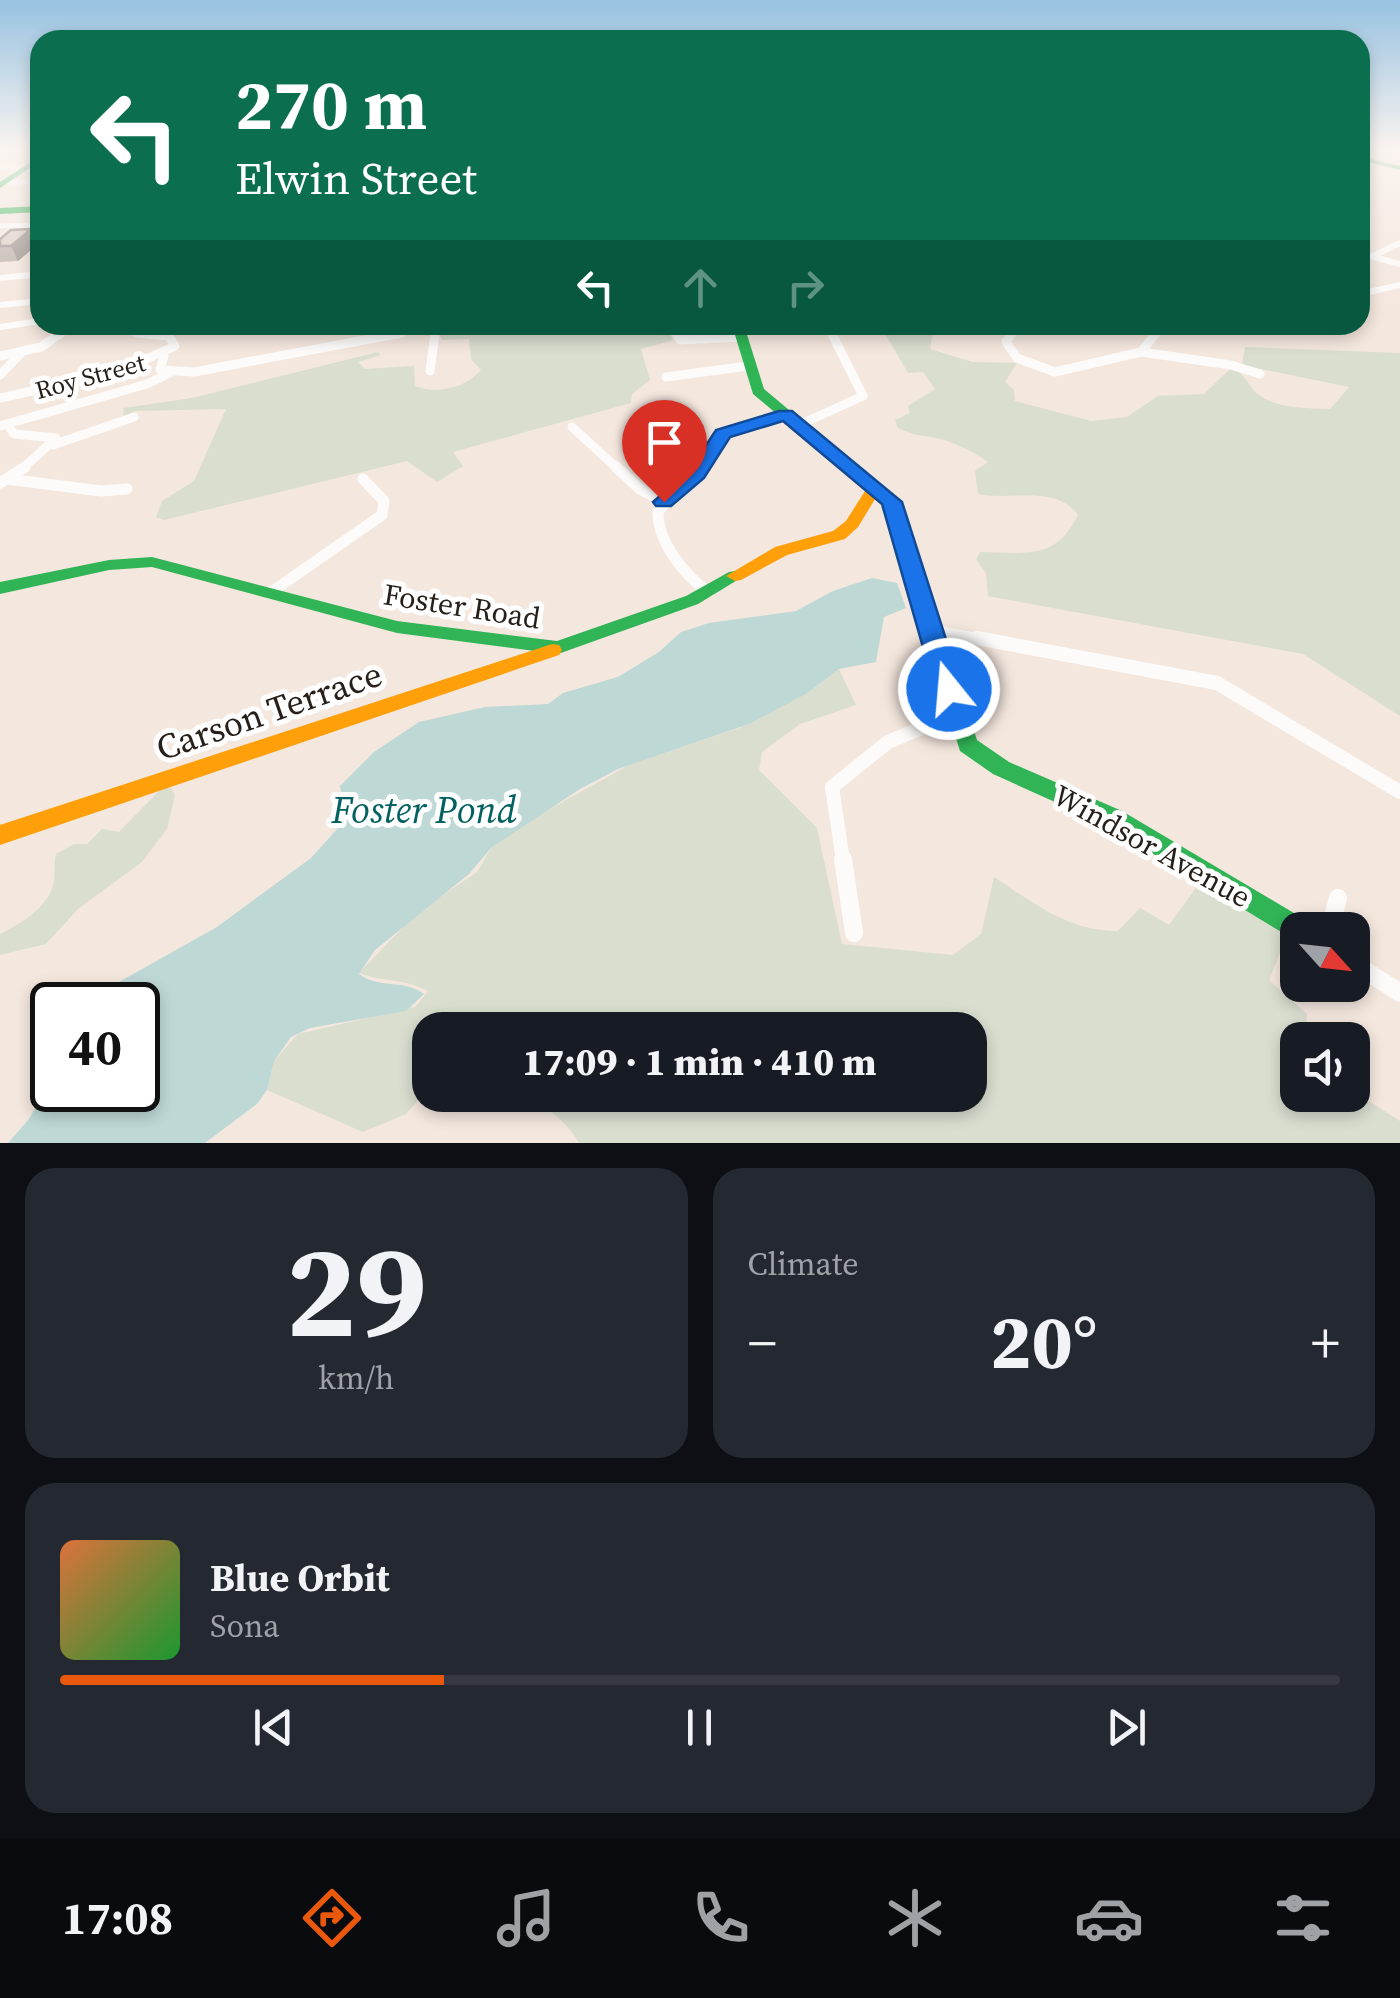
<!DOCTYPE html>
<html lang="en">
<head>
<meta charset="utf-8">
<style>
	body { margin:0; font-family:"Source Serif 4",serif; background:#242831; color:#f1f3f6; height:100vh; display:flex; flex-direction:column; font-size:38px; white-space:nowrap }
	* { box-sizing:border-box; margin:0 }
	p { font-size:32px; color:#9ea1a6 }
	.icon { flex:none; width:55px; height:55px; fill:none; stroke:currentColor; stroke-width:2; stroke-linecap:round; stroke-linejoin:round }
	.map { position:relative; height:1143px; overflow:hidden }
	.details { display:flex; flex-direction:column; gap:25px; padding:25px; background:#0d0f14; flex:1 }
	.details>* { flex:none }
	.top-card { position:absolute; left:30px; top:30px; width:1340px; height:305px; border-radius:30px; box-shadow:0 5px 15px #0003; background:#0b6e4f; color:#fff; overflow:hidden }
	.needle { width:65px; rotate:117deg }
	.controls { position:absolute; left:1280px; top:912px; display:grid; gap:20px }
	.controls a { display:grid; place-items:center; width:90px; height:90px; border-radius:20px; background:#171b24; box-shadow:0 5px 15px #0003; font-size:50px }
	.speed { position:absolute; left:30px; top:982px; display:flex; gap:20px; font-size:50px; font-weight:700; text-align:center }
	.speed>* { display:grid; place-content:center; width:130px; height:130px; border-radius:50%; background:#171b24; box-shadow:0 5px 15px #0003; line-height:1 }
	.speed .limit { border:5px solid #111; border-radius:15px; background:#fff; color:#111 }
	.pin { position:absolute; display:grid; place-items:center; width:85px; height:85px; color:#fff; margin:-102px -42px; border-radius:50% 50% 50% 0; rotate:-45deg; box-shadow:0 0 10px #0007 }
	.pin .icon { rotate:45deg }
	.me { position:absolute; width:110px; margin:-55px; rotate:343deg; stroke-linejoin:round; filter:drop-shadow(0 0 8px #0008) }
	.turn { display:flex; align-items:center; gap:35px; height:210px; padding:0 40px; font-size:45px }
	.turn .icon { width:130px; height:130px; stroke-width:2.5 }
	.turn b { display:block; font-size:70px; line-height:85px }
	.lanes { display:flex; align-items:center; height:95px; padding:0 40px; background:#0003; justify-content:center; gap:50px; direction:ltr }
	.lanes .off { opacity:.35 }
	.big { font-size:75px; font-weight:800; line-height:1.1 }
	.details .widget { flex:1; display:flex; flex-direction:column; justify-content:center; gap:15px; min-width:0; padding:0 35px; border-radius:30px; background:#242831 }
	.details .dial { align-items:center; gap:0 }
	.dial b { font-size:130px; line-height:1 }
	.song { display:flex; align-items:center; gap:30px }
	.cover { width:120px; height:120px; border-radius:15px; background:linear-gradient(135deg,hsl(20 70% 55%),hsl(130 70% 35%)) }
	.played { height:10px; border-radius:5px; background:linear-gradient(90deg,#ea580c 30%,#363941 30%) }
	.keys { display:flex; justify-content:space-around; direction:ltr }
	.heat { display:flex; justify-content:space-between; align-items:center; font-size:55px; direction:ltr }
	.details .tiles { flex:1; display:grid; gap:25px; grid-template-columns:1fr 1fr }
	.widget:last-child { grid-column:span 2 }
	.trip { position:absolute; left:412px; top:1012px; width:575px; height:100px; border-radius:30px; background:#171b24; box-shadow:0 5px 15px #0003; font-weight:800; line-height:100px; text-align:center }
	.dock { display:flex; height:160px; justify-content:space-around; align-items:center; background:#090b0e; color:#9ea1a6 }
	.dock .icon { width:70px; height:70px }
	.dock .current { color:#ea580c }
	.dock b { font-size:45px; color:#f1f3f6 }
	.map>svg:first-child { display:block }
	.green { fill:#d9decf }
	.water { fill:#bed8d6 }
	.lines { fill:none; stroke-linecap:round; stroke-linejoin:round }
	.street-far5 { stroke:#fdfbfa; stroke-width:5 }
	.street-far4 { stroke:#fdfbfa; stroke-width:6 }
	.street-far3 { stroke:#fdfbfa; stroke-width:9 }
	.street-far2 { stroke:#fdfbfa; stroke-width:11 }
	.street-far1 { stroke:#fdfbfa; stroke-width:14 }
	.street { stroke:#fdfbfa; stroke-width:18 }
	.fast { fill:#30b455; fill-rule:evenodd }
	.slow { fill:#ff9f0a; fill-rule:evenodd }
	.wall { fill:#bbb1aa }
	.shaded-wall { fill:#99908b }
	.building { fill:#dacec6; stroke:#99908b; stroke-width:2.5 }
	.route { fill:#1a73e8; stroke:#114b97; stroke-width:2.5 }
	.labels { text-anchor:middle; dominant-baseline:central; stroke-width:10; stroke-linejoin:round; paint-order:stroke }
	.far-street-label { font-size:25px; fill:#271f19; stroke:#fff }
	.street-label { font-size:30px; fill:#271f19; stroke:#fff }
	.near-street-label { font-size:35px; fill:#271f19; stroke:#fff }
	.near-water-label { font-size:38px; font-style:italic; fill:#046161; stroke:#fff }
</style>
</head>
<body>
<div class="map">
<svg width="1400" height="1143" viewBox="0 0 1400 1143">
	<rect width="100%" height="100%" fill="#f4e7de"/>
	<path class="green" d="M450 325H526L542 333H560L580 325 666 327 673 340 641 349 650 380 632 394 631 403 453 452 463 466 437 482 407 461 164 520 156 517 162 501 194 481 226 409 134 411 123 418 124 408 192 398 378 352 381 355 358 362 365 369 414 366 415 386C438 395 465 388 481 370L471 359 469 339 442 340 438 332Z
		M883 330 933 333 930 349 973 362 1017 363 1005 382 1014 390 1015 401 1091 421 1127 417 1158 396 1204 394 1231 368C1248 375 1247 386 1259 395 1277 409 1308 408 1330 409L1349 387 1242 365 1245 347 1400 353V716L1303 654 988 596 986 573 976 559 980 552C1025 552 1055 562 1078 515 1056 484 1010 501 978 494L975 471 988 462C972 451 955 442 936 438 923 435 913 436 898 428L895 420 910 413 908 406 935 389 923 372 908 373Z
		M839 669 856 705 800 724 762 752 759 770 817 828 842 944 953 955 981 934 994 877C1033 903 1070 932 1118 931L1140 908 1169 925 1200 882 1287 936 1269 980 1307 1014 1306 1040H1298V1095H1352L1353 1091 1400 1121V1143H579C569 1123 541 1101 520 1095H970V1030H430V1087L406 1114 363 1132 267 1090 274 1061 298 1034 415 1007 428 991C408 979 382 982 359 973L417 913 477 872 492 847 532 819 629 765 742 727 806 694Z
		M162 788H171L175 795 167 829 142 862 78 909 46 944 0 955V934C20 924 46 909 53 886 56 876 53 865 56 854L74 844H87L102 829 119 832Z"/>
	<path class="water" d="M872 578 897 583 906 608 884 617 876 662 839 669 806 694 749 724 618 769 580 789 492 847 469 874 375 950 359 974C378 989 405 979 424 994L406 1011 310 1028 291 1037 274 1061 267 1090 257 1104 205 1143H8L29 1119 52 1077V1090H138V1005H78L217 927 311 858 346 819 340 786 374 752 419 722 485 707 548 704 563 693 618 677 659 652 681 632 709 623 796 611 833 591Z"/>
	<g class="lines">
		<path class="street-far5" d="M0 152 5 149
			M1360 163H1379
			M0 168H40
			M5 182H40
			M0 226 40 225"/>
		<path class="street-far4" d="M0 239 40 237
			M1360 253 1400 264
			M1373 256 1400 243
			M0 278 40 274
			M1360 294 1400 285
			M0 305 40 301
			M127 325 128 332 163 335
			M434 325 435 335
			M672 325 678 335
			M1172 325H1214
			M0 327 40 321
			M57 335 65 330 64 325
			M388 335 433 327
			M1010 335 1017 325
			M1154 335 1162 325"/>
		<path class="street-far3" d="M676 333 680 340 743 337
			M1012 333 1006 342 1017 358 1055 372 1141 352 1156 333
			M1141 352 1231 365 1260 374
			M0 356 41 347 61 333
			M164 356 160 370 194 372 402 333
			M430 371 435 333
			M0 375 22 352
			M666 377 748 366
			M0 398 118 372 175 346 169 336 137 333
			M7 424 14 434 56 438 22 469
			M799 425 863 396 832 334
			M0 426 147 384 170 373
			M572 427 618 469
			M53 445 134 417
			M700 469 723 433 785 415"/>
		<path class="street-far2" d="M616 467 640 489 664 502
			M702 467 658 511C657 541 684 575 708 592
			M7 479 101 491 127 489
			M0 483 25 467
			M270 593 382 515 384 501 363 479
			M931 630 990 641"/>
		<path class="street-far1" d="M977 638 1217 683 1400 792
			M843 861 832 787 888 742 955 714"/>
		<path class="street" d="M843 859 854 933
			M1330 930 1338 898
			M1352 962 1400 993"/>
		<path class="fast" d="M40 156V161L0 188V182Z
			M1360 156 1400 166V170L1360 160Z
			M40 206V212L0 214V208Z
			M732 325H744L764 389 899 502 977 740 1009 762 1122 811 1309 922 1313 930H1298V941L1291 938 1106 825 993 774 960 751 884 504 753 394Z
			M152 557 397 621 557 641 686 596 729 572 735 571 744 576 698 604 558 654 397 633 152 567 109 570 0 594V582L109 560Z"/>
		<path class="slow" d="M875 481 883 486 858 527 845 539 787 555 741 580 735 581 726 576 775 547 833 531 846 521 870 483Z
			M552 644 559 645 562 650 559 655 0 845V825Z"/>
	</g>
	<path class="wall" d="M0 239 38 244 18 261 0 262Z"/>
	<path class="shaded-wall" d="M31 229 38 244 18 261 11 246Z"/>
	<path class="building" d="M31 229 11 246H0V239L11 230Z"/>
	<linearGradient id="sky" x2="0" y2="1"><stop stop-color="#97c2e1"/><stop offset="0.48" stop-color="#faf4f0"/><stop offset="1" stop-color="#faf4f0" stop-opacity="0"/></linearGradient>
	<rect width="1400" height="309" fill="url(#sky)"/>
	<path class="route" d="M779 411H792L902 502 962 689 958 696 949 699 935 689 882 504 783 421 730 437 704 478 671 506H656L653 502 690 470 716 430Z"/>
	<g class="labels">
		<g class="far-street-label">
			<text transform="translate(90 376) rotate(-15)">Roy Street</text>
		</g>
		<g class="street-label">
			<text transform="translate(462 606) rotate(9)">Foster Road</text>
			<text transform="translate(1152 846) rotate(29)">Windsor Avenue</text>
		</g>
		<g class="near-street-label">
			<text transform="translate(269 711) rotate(-19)">Carson Terrace</text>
		</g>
		<g class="near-water-label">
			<text x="424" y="810">Foster Pond</text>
		</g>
	</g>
</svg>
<div class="controls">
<a><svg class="needle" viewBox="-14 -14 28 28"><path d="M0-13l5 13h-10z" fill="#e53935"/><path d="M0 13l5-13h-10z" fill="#9ea1a6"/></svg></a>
<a><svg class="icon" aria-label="sound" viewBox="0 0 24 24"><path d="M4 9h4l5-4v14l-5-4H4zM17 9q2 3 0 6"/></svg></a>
</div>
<div class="speed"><div class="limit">40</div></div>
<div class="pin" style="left:664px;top:502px;background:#d93025"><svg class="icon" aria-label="arrive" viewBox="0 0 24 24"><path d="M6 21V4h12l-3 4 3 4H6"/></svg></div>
<svg class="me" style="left:949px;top:689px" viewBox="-20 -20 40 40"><circle r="17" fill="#1a73e8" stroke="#fff" stroke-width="3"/><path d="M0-11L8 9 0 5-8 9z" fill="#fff"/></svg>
<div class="trip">17:09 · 1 min · 410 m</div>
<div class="top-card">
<div class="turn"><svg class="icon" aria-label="left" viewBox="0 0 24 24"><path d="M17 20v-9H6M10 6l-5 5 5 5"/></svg><div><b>270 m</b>Elwin Street</div></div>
<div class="lanes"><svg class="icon" aria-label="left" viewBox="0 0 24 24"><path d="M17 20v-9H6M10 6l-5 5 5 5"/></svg><svg class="icon off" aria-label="ahead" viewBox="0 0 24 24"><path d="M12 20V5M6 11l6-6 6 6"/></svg><svg class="icon off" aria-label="right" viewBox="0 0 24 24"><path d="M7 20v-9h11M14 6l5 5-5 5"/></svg></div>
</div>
</div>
<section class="details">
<div class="tiles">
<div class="widget dial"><b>29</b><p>km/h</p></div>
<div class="widget"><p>Climate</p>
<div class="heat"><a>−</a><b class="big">20°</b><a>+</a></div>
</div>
<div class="widget">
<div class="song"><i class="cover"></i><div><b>Blue Orbit</b><p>Sona</p></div></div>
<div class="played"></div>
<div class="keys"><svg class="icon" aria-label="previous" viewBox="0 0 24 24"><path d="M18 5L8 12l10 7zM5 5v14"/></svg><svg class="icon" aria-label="pause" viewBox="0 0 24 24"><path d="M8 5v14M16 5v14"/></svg><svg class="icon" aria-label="next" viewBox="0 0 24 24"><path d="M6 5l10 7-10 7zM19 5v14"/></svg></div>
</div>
</div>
</section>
<nav class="dock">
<b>17:08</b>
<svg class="icon current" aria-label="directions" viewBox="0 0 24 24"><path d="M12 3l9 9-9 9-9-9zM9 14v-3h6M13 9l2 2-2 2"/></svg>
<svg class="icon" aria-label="music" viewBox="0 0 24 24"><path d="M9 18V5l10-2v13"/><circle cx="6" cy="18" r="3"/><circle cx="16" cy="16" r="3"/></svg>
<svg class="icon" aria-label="phone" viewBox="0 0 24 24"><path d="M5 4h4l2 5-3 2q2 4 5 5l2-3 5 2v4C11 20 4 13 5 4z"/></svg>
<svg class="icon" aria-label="climate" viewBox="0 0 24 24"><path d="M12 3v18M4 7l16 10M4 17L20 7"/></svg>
<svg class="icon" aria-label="car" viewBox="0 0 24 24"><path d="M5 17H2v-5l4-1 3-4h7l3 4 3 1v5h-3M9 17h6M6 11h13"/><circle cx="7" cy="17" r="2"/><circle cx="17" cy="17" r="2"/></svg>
<svg class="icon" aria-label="filters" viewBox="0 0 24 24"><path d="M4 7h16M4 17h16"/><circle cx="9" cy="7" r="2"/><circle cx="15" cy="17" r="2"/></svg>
</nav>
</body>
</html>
